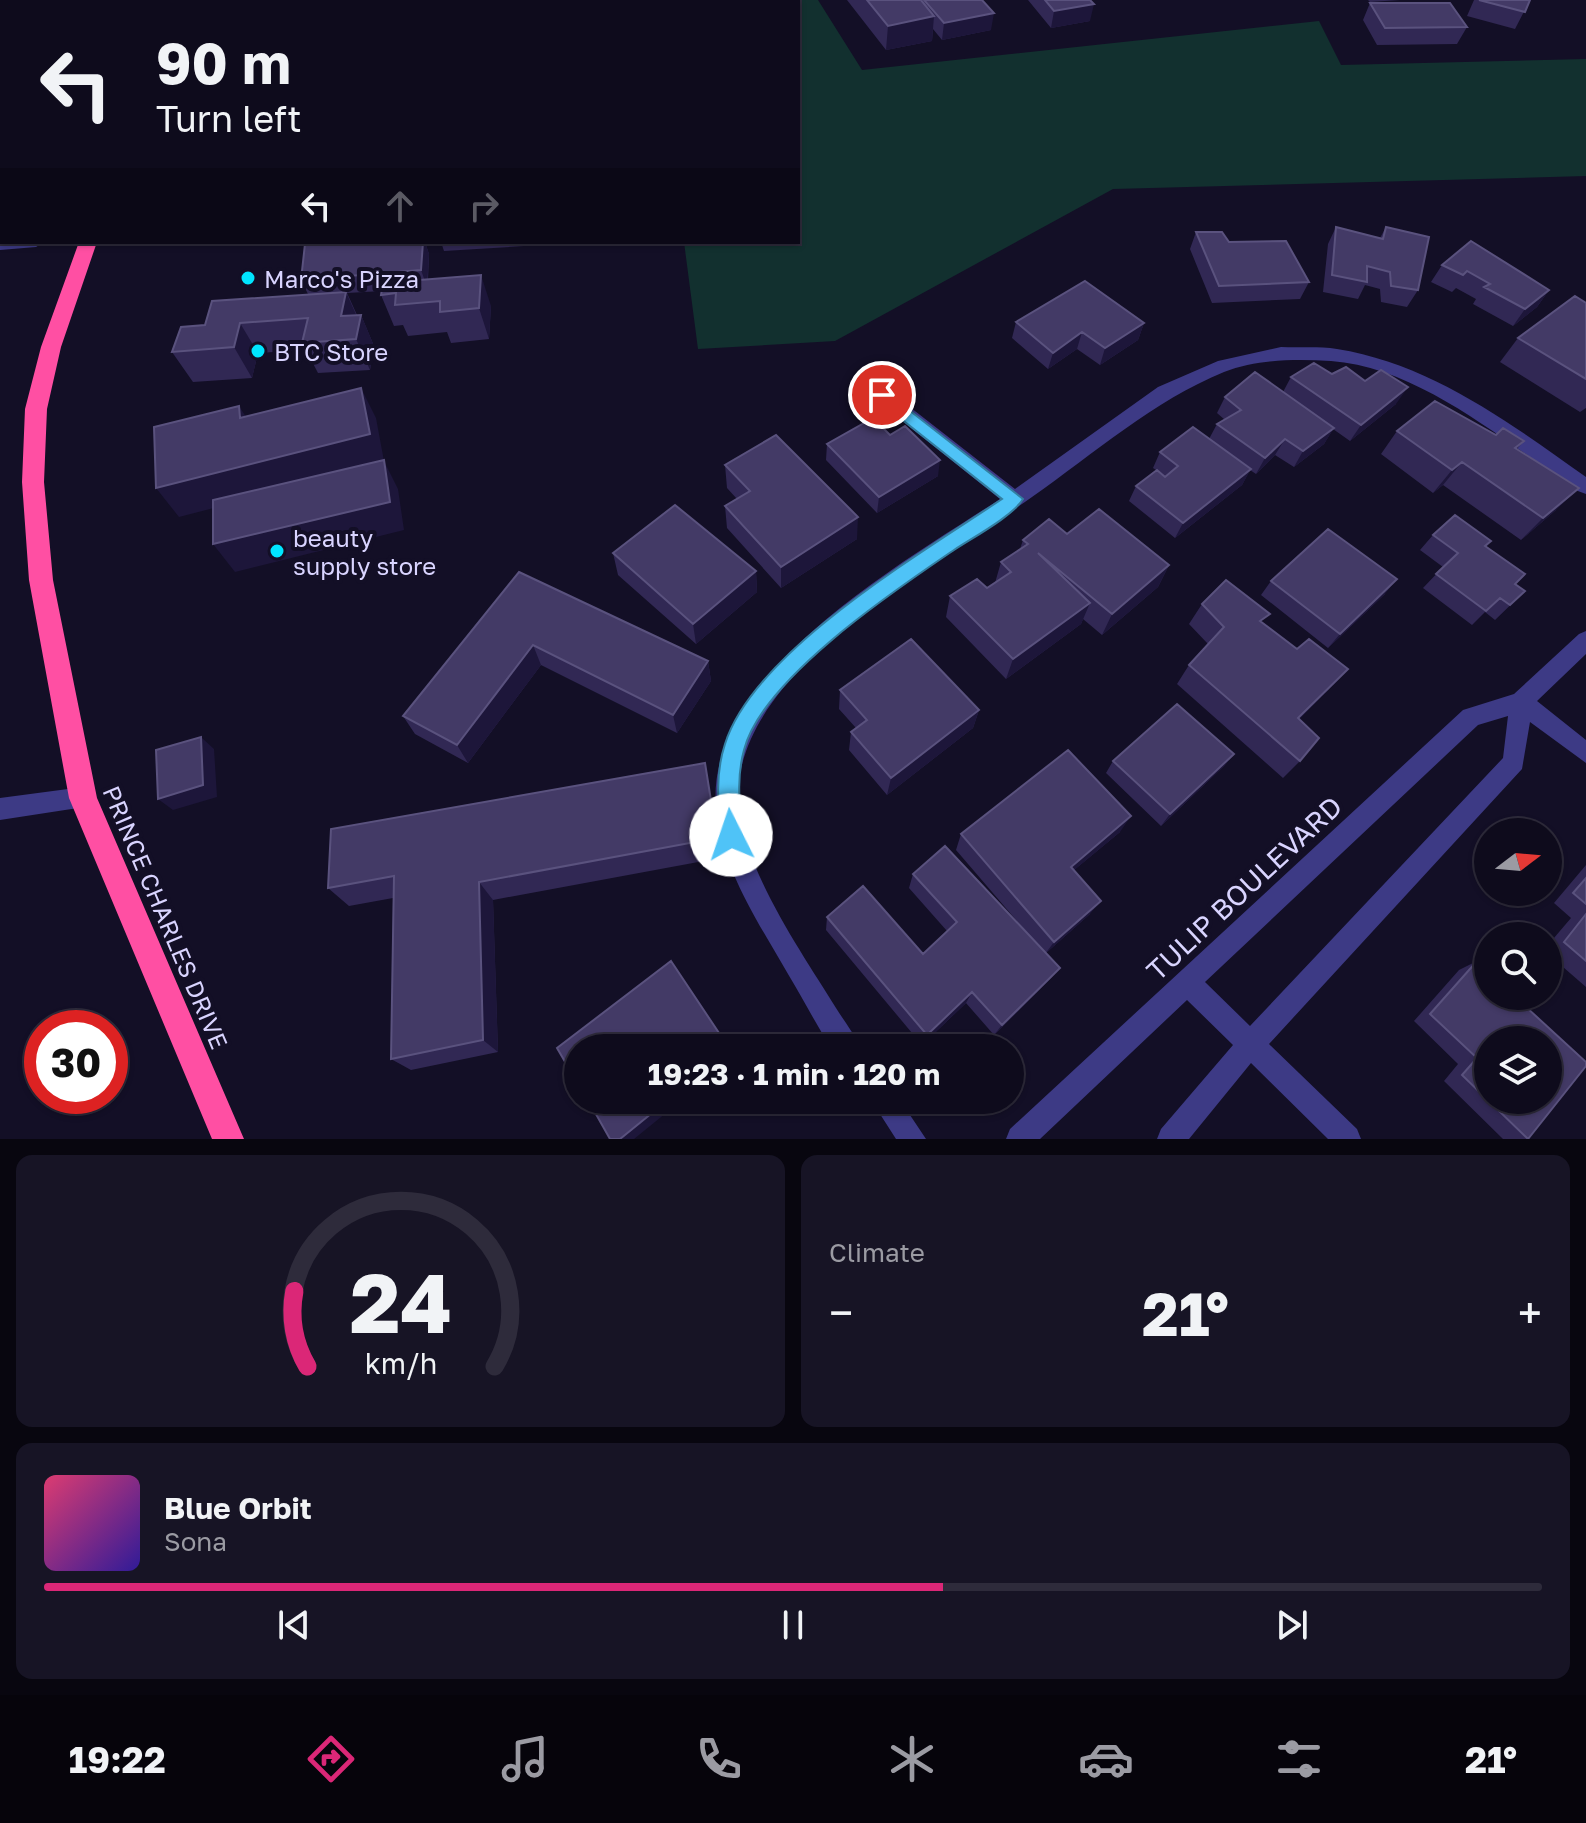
<!DOCTYPE html>
<html lang="en">
<head>
<meta charset="utf-8">
<style>
	body { margin:0; font-family:"Golos Text",sans-serif; background:#171425; color:#f1f3f6; height:100vh; display:flex; flex-direction:column; font-size:30px; white-space:nowrap }
	* { box-sizing:border-box; margin:0 }
	p { font-size:26px; color:#9b9ba3 }
	.icon { flex:none; width:44px; height:44px; fill:none; stroke:currentColor; stroke-width:2; stroke-linecap:round; stroke-linejoin:round }
	.map { position:relative; height:1139px; overflow:hidden }
	.panel { display:flex; flex-direction:column; gap:16px; padding:16px; background:#08060f; flex:1 }
	.panel>* { flex:none }
	.guide { position:absolute; left:0px; top:0px; width:800px; height:244px; box-shadow:0 2px 6px #0004,0 0 0 2px #2e2b3b; background:#0e0b1c; color:#f1f3f6; overflow:hidden }
	.needle { width:52px; rotate:74deg }
	.fabs { position:absolute; left:1474px; top:818px; display:grid; gap:16px }
	.fabs a { display:grid; place-items:center; width:88px; height:88px; border-radius:50%; background:#0e0b1c; box-shadow:0 2px 6px #0004,0 0 0 2px #2e2b3b; font-size:40px }
	.speed { position:absolute; left:24px; top:1010px; display:flex; gap:16px; font-size:40px; font-weight:700; text-align:center }
	.speed>* { display:grid; place-content:center; width:104px; height:104px; border-radius:50%; background:#0e0b1c; box-shadow:0 2px 6px #0004,0 0 0 2px #2e2b3b; line-height:1 }
	.speed .limit { border:12px solid #d22; background:#fff; color:#111 }
	.pin { position:absolute; display:grid; place-items:center; width:68px; height:68px; color:#fff; margin:-34px; border:4px solid #fff; border-radius:50%; box-shadow:0 2px 8px #0007 }
	.me { position:absolute; width:88px; margin:-44px; rotate:356deg; stroke-linejoin:round; filter:drop-shadow(0 0 6px #0008) }
	.turn { display:flex; align-items:center; gap:28px; height:168px; padding:0 24px; font-size:36px }
	.turn .icon { width:104px; height:104px; stroke-width:2.5 }
	.turn b { display:block; font-size:56px; line-height:68px }
	.lanes { display:flex; align-items:center; height:76px; padding:0 24px; background:#0003; justify-content:center; gap:40px; direction:ltr }
	.lanes .off { opacity:.35 }
	.big { font-size:60px; font-weight:700; line-height:1.1 }
	.panel .widget { flex:1; display:flex; flex-direction:column; justify-content:center; gap:12px; min-width:0; padding:0 28px; border-radius:16px; background:#171425 }
	.panel .dial { align-items:center; gap:0 }
	.dial svg { height:208px; overflow:visible; fill:none; stroke:#2e2b3b; stroke-width:7; stroke-linecap:round; text-anchor:middle }
	.dial text { fill:#f1f3f6; stroke:none }
	.song { display:flex; align-items:center; gap:24px }
	.cover { width:96px; height:96px; border-radius:12px; background:linear-gradient(135deg,hsl(340 70% 55%),hsl(250 70% 35%)) }
	.played { height:8px; border-radius:4px; background:linear-gradient(90deg,#db2777 60%,#2e2b3b 60%) }
	.keys { display:flex; justify-content:space-around; direction:ltr }
	.heat { display:flex; justify-content:space-between; align-items:center; font-size:44px; direction:ltr }
	.panel .tiles { flex:1; display:grid; gap:16px; grid-template-columns:1fr 1fr }
	.widget:last-child { grid-column:span 2 }
	.trip { position:absolute; left:564px; top:1034px; width:460px; height:80px; border-radius:40px; background:#0e0b1c; box-shadow:0 2px 6px #0004,0 0 0 2px #2e2b3b; font-weight:700; line-height:80px; text-align:center }
	.menu { display:flex; height:128px; justify-content:space-around; align-items:center; background:#06040b; color:#9b9ba3 }
	.menu .icon { width:56px; height:56px }
	.menu .selected { color:#db2777 }
	.menu b { font-size:36px; color:#f1f3f6 }
	.map>svg:first-child { display:block }
	.green { fill:#12302f }
	.lines { fill:none; stroke-linecap:round; stroke-linejoin:round }
	.minor { fill:#3d3a85; fill-rule:evenodd }
	.highway { fill:#ff4fa3; fill-rule:evenodd }
	.wall { fill:#312854 }
	.shaded-wall { fill:#1d163a }
	.building { fill:#433a66; stroke:#5a527e; stroke-width:2; fill-rule:evenodd }
	.route { fill:#4fc3f7; stroke:#337fa1; stroke-width:2 }
	.poi-dot { fill:#00e5ff; stroke:#130f26; stroke-width:3 }
	.labels { text-anchor:middle; dominant-baseline:central; stroke-width:8; stroke-linejoin:round; paint-order:stroke }
	.poi-label { font-size:24px; fill:#d9d4ff; stroke:#130f26; text-anchor:start }
	.street-label { font-size:24px; fill:#d9d4ff; stroke:#130f26 }
	.near-street-label { font-size:28px; fill:#d9d4ff; stroke:#130f26 }
</style>
</head>
<body>
<div class="map">
<svg width="1586" height="1139" viewBox="0 0 1586 1139">
	<rect width="100%" height="100%" fill="#130f26"/>
	<path class="green" d="M302 0H818L862 70 1319 21 1341 65 1586 59V176L1113 189 835 341 698 349 684 242H798V2Z"/>
	<g class="lines">
		<path class="minor" d="M0 240 2 242H44L36 247 0 250Z
			M1281 347C1299 348 1319 346 1337 349 1431 364 1510 423 1586 477V494C1566 488 1547 469 1530 457 1473 417 1403 366 1331 361 1296 359 1257 359 1224 372 1153 401 1095 453 1032 497 941 561 753 661 739 781 730 852 800 949 836 1008 844 1021 854 1033 860 1048H831C816 1024 803 999 788 974 758 922 722 869 716 808 704 674 904 562 1000 499L876 400 873 395 876 390H888L1015 489 1158 387 1218 361Z
			M1586 631V654L1537 701 1586 740V763L1530 722 1522 769 1269 1044 1357 1129 1361 1139H1328L1251 1063 1189 1139H1157L1161 1129 1233 1045 1187 1000 1040 1139H1006L1010 1129 1463 710 1514 694 1579 634ZM1508 716 1503 758 1250 1026 1205 982 1478 725Z
			M83 787 91 790 94 798 91 806 0 820V798Z
			M871 1100H900L926 1139H896Z"/>
		<path class="highway" d="M199 0H215L198 2Z
			M79 242H97L61 347 47 409 44 482 53 580 97 798 244 1139H212L69 798 29 580 22 482 25 409 41 347Z"/>
	</g>
	<path class="wall" d="M847 0H982L991 30 942 40 933 29 932 41 886 50Z
		M1028 0H1090V21L1051 28Z
		M1368 0H1400L1370 2Z
		M1474 0H1530L1515 29 1467 16Z
		M1370 3 1467 27 1457 44 1377 45 1363 20Z
		M0 99H2V190H0Z
		M1336 227 1380 238 1386 227 1418 290 1407 307 1381 302 1380 289 1365 285 1358 299 1323 292 1328 244Z
		M1196 232 1229 242 1309 282 1300 299 1212 303 1190 249Z
		M335 242H425L429 254 428 279 491 306 489 339 451 343 447 332 408 336 403 325 394 326 381 295 382 291 347 293 357 315H361L374 346 370 370 318 373 306 350 258 353 252 378 193 382 172 352 205 325 308 294 301 280Z
		M441 242H540V245L444 251Z
		M1442 265 1549 290 1537 307 1513 326 1473 304 1476 299 1456 288 1452 292 1431 282Z
		M1586 303V408L1580 412 1500 362 1518 338Z
		M1016 322 1144 323 1138 340 1100 365 1077 349 1048 369 1012 338Z
		M1332 374 1396 404 1350 441 1333 429 1324 444 1294 467 1275 455 1256 474 1250 470 1242 485 1175 538 1129 501 1136 486 1156 470 1153 468 1160 452 1209 439 1217 424 1225 420 1217 413 1225 397 1283 392 1291 377Z
		M1397 431 1496 435 1524 441 1517 449 1556 510 1521 540 1443 485 1433 493 1381 454Z
		M827 444 938 476 877 513 826 460Z
		M725 465 857 539 781 588 727 528 725 506 737 499 727 488Z
		M1067 534 1169 565 1158 587 1102 635 1083 619 1081 624 1006 679 946 617 950 596 987 588 995 583 1001 562 1020 549 1023 540Z
		M1433 535 1491 541 1486 547 1515 584 1525 591 1495 620 1485 612 1472 625 1423 588 1443 567 1420 550Z
		M613 553 756 571 757 592 696 644 618 575Z
		M519 572 708 661 711 681 677 733 541 665 468 763 415 734 403 716Z
		M1271 581 1385 594 1328 648 1261 595Z
		M1202 604 1263 624 1297 649 1348 669 1299 719 1300 761 1283 778 1177 684 1189 665 1208 644 1189 624Z
		M840 690 979 710 973 728 887 795 849 750 851 732 856 728 839 709Z
		M1234 754 1224 766 1161 826 1106 773 1113 761Z
		M705 763 720 858 493 900 498 1052 411 1070 391 1059 393 898 349 906 328 888Z
		M1120 832 1074 870 1090 914 1046 953 1060 968 1050 979 994 1035 966 1003 922 1045 826 930 827 917 923 954 947 931 909 888 913 874 1023 928 956 850 961 834Z
		M1586 865V987L1548 954V945L1571 918 1554 903Z
		M1477 961 1528 1139H1503L1444 1081 1458 1064 1414 1021 1459 970Z"/>
	<path class="shaded-wall" d="M91 0H111L112 2H89Z
		M1094 4 1090 21 1051 28 1054 11Z
		M994 13 991 30 942 40 944 23Z
		M934 16 932 41 886 50 888 26Z
		M2 147V166L0 163V150Z
		M423 242H425L429 254 427 287 421 270Z
		M481 275 491 306 489 339 479 308Z
		M1549 290 1537 307 1513 326 1525 309Z
		M346 292 359 321 361 315 374 346 370 370 356 339 341 316Z
		M240 323 258 353 252 378 234 347Z
		M1144 323 1138 340 1100 365 1105 348Z
		M1082 332 1077 349 1048 369 1053 353Z
		M1408 387 1396 404 1350 441 1361 425Z
		M361 388 376 418 384 461 398 489 404 530 235 572 213 544 384 464 179 517 156 488Z
		M239 406 258 436 240 418Z
		M1334 428 1324 444 1294 467 1303 451Z
		M1285 439 1275 455 1256 474 1265 458Z
		M940 460 938 476 877 513 879 497Z
		M1462 462 1443 485 1433 493 1452 470Z
		M1251 469 1242 485 1175 538 1183 523Z
		M1579 488 1556 510 1521 540 1543 518Z
		M858 517 857 539 781 588V567Z
		M1169 565 1158 587 1102 635 1112 614Z
		M756 571 757 592 696 644 693 624Z
		M1397 579 1385 594 1328 648 1340 634Z
		M1090 603 1081 624 1006 679 1013 659Z
		M533 645 541 665 468 763 457 745Z
		M708 661 711 681 677 733 673 715Z
		M1348 669 1330 688 1282 737 1298 718Z
		M979 710 973 728 887 795 891 778Z
		M201 737 214 749 217 797 173 810 158 799Z
		M1234 754 1224 766 1161 826 1170 814Z
		M1131 816 1120 832 1061 881 1071 867Z
		M479 882 493 900 498 1052 483 1040Z
		M1101 901 1090 914 1045 954 1054 942Z
		M1060 968 1050 979 994 1035 1002 1025Z
		M972 992 966 1003 922 1045 927 1035Z
		M668 1100H682L634 1139H620Z"/>
	<path class="building" d="M45 0H91L89 2H43Z
		M867 0H921L934 16 888 26Z
		M924 0H982L994 13 944 23Z
		M1045 0H1090L1094 4 1054 11Z
		M1479 0H1530L1525 12Z
		M1370 3H1450L1467 27 1385 28Z
		M0 99H2V147L0 150Z
		M1336 227 1383 239 1386 227 1429 237 1418 290 1391 286 1390 272 1367 266V282L1332 275Z
		M1196 232H1222L1229 242 1286 241 1309 282 1219 286Z
		M1471 241 1549 290 1525 309 1484 287 1490 284 1467 271 1463 275 1442 265Z
		M335 242H423L421 270 301 280 305 244Z
		M481 275 479 308 440 312V301L395 305 396 293 381 295 383 283Z
		M1085 281 1144 323 1105 348 1082 332 1053 353 1016 322Z
		M346 292 341 316 361 315 356 339 302 343 308 318 240 323 234 347 172 352 181 327 205 325 212 301Z
		M1575 296 1586 303V379L1518 338Z
		M1314 363 1332 374 1346 367 1365 381 1381 370 1408 387 1361 425 1291 377Z
		M1255 372 1334 428 1303 451 1285 439 1265 458 1217 424 1241 410 1225 397Z
		M361 388 370 434 156 488 154 427 239 406 240 418Z
		M1435 401 1496 435 1503 428 1524 441 1515 448 1579 488 1543 518 1462 462 1452 470 1397 431Z
		M873 418 890 435 905 426 940 460 879 497 827 444Z
		M1193 427 1251 469 1183 523 1136 486 1157 470 1165 477 1178 466 1160 452Z
		M776 435 858 517 781 567 725 506 750 491 725 465Z
		M384 460 390 502 213 544V500Z
		M675 505 756 571 693 624 613 553Z
		M1099 509 1169 565 1112 614 1038 553 1090 603 1013 659 950 596 977 579 987 588 1011 572 1001 562 1028 544 1023 540 1049 519 1067 534Z
		M1455 515 1491 541 1485 546 1525 574 1515 584 1525 591 1510 605 1500 598 1486 611 1436 574 1458 553 1433 535Z
		M1328 529 1397 579 1340 634 1271 581Z
		M519 572 708 661 673 715 533 645 457 745 403 716Z
		M1226 580 1270 614 1260 621 1297 649 1309 639 1348 669 1298 718 1319 738 1300 761 1189 665 1224 627 1202 604Z
		M911 639 979 710 891 778 851 732 867 720 840 690Z
		M1177 704 1234 754 1170 814 1113 761Z
		M201 737 203 785 158 799 156 750Z
		M1068 750 1131 816 1071 867 1101 901 1054 942 961 834Z
		M705 763 717 838 479 882 483 1040 391 1059 394 876 328 888 331 829Z
		M945 846 1060 968 1002 1025 972 992 927 1035 827 917 863 886 923 954 957 922 913 874Z
		M1586 878V904L1573 893Z
		M1586 914V961L1564 942Z
		M671 961 729 1048H578V1084L557 1048Z
		M1477 961 1488 972V996H1514L1586 1062V1066L1528 1139 1462 1075 1477 1058 1430 1014ZM1488 1040H1548V1100H1488Z
		M588 1100H668L620 1139H610Z"/>
	<path class="route" d="M882 389 1023 499C1013 516 972 538 954 550 895 590 762 679 744 750 736 779 740 806 742 835L739 842 731 846 724 842 721 835C718 804 715 774 725 744 754 651 923 552 1002 499L876 399V391Z"/>
	<g class="poi-dot">
		<circle cx="248" cy="278" r="8"/>
		<circle cx="258" cy="351" r="8"/>
		<circle cx="277" cy="551" r="8"/>
	</g>
	<g class="labels">
		<g class="poi-label">
			<text x="264" y="278">Marco's Pizza</text>
			<text x="274" y="351">BTC Store</text>
			<text x="293" y="537">beauty<tspan x="293" dy="28">supply store</tspan></text>
		</g>
		<g class="street-label">
			<text transform="translate(166 917) rotate(67)">PRINCE CHARLES DRIVE</text>
		</g>
		<g class="near-street-label">
			<text transform="translate(1244 888) rotate(-43)">TULIP BOULEVARD</text>
		</g>
	</g>
</svg>
<div class="fabs">
<a><svg class="needle" viewBox="-14 -14 28 28"><path d="M0-13l5 13h-10z" fill="#e53935"/><path d="M0 13l5-13h-10z" fill="#9b9ba3"/></svg></a>
<a><svg class="icon" aria-label="search" viewBox="0 0 24 24"><circle cx="10" cy="10" r="6"/><path d="M15 15l6 6"/></svg></a>
<a><svg class="icon" aria-label="layers" viewBox="0 0 24 24"><path d="M12 4l9 5-9 5-9-5zM3 14l9 5 9-5"/></svg></a>
</div>
<div class="speed"><div class="limit">30</div></div>
<div class="pin" style="left:882px;top:395px;background:#d93025"><svg class="icon" aria-label="arrive" viewBox="0 0 24 24"><path d="M6 21V4h12l-3 4 3 4H6"/></svg></div>
<svg class="me" style="left:731px;top:835px" viewBox="-20 -20 40 40"><circle r="19" fill="#fff"/><path d="M0-13L10 11 0 6-10 11z" fill="#4fc3f7"/></svg>
<div class="trip">19:23 · 1 min · 120 m</div>
<div class="guide">
<div class="turn"><svg class="icon" aria-label="left" viewBox="0 0 24 24"><path d="M17 20v-9H6M10 6l-5 5 5 5"/></svg><div><b>90 m</b>Turn left</div></div>
<div class="lanes"><svg class="icon" aria-label="left" viewBox="0 0 24 24"><path d="M17 20v-9H6M10 6l-5 5 5 5"/></svg><svg class="icon off" aria-label="ahead" viewBox="0 0 24 24"><path d="M12 20V5M6 11l6-6 6 6"/></svg><svg class="icon off" aria-label="right" viewBox="0 0 24 24"><path d="M7 20v-9h11M14 6l5 5-5 5"/></svg></div>
</div>
</div>
<section class="panel">
<div class="tiles">
<div class="widget dial"><svg viewBox="0 0 100 80">
<path d="M14 69A42 42 0 1 1 86 69"/>
<path d="M14 69A42 42 0 0 1 9 40" stroke="#db2777"/>
<text x="50" y="56" font-size="32" font-weight="700">24</text>
<text x="50" y="72" font-size="11">km/h</text>
</svg></div>
<div class="widget"><p>Climate</p>
<div class="heat"><a>−</a><b class="big">21°</b><a>+</a></div>
</div>
<div class="widget">
<div class="song"><i class="cover"></i><div><b>Blue Orbit</b><p>Sona</p></div></div>
<div class="played"></div>
<div class="keys"><svg class="icon" aria-label="previous" viewBox="0 0 24 24"><path d="M18 5L8 12l10 7zM5 5v14"/></svg><svg class="icon" aria-label="pause" viewBox="0 0 24 24"><path d="M8 5v14M16 5v14"/></svg><svg class="icon" aria-label="next" viewBox="0 0 24 24"><path d="M6 5l10 7-10 7zM19 5v14"/></svg></div>
</div>
</div>
</section>
<nav class="menu">
<b>19:22</b>
<svg class="icon selected" aria-label="directions" viewBox="0 0 24 24"><path d="M12 3l9 9-9 9-9-9zM9 14v-3h6M13 9l2 2-2 2"/></svg>
<svg class="icon" aria-label="music" viewBox="0 0 24 24"><path d="M9 18V5l10-2v13"/><circle cx="6" cy="18" r="3"/><circle cx="16" cy="16" r="3"/></svg>
<svg class="icon" aria-label="phone" viewBox="0 0 24 24"><path d="M5 4h4l2 5-3 2q2 4 5 5l2-3 5 2v4C11 20 4 13 5 4z"/></svg>
<svg class="icon" aria-label="climate" viewBox="0 0 24 24"><path d="M12 3v18M4 7l16 10M4 17L20 7"/></svg>
<svg class="icon" aria-label="car" viewBox="0 0 24 24"><path d="M5 17H2v-5l4-1 3-4h7l3 4 3 1v5h-3M9 17h6M6 11h13"/><circle cx="7" cy="17" r="2"/><circle cx="17" cy="17" r="2"/></svg>
<svg class="icon" aria-label="filters" viewBox="0 0 24 24"><path d="M4 7h16M4 17h16"/><circle cx="9" cy="7" r="2"/><circle cx="15" cy="17" r="2"/></svg>
<b>21°</b>
</nav>
</body>
</html>
